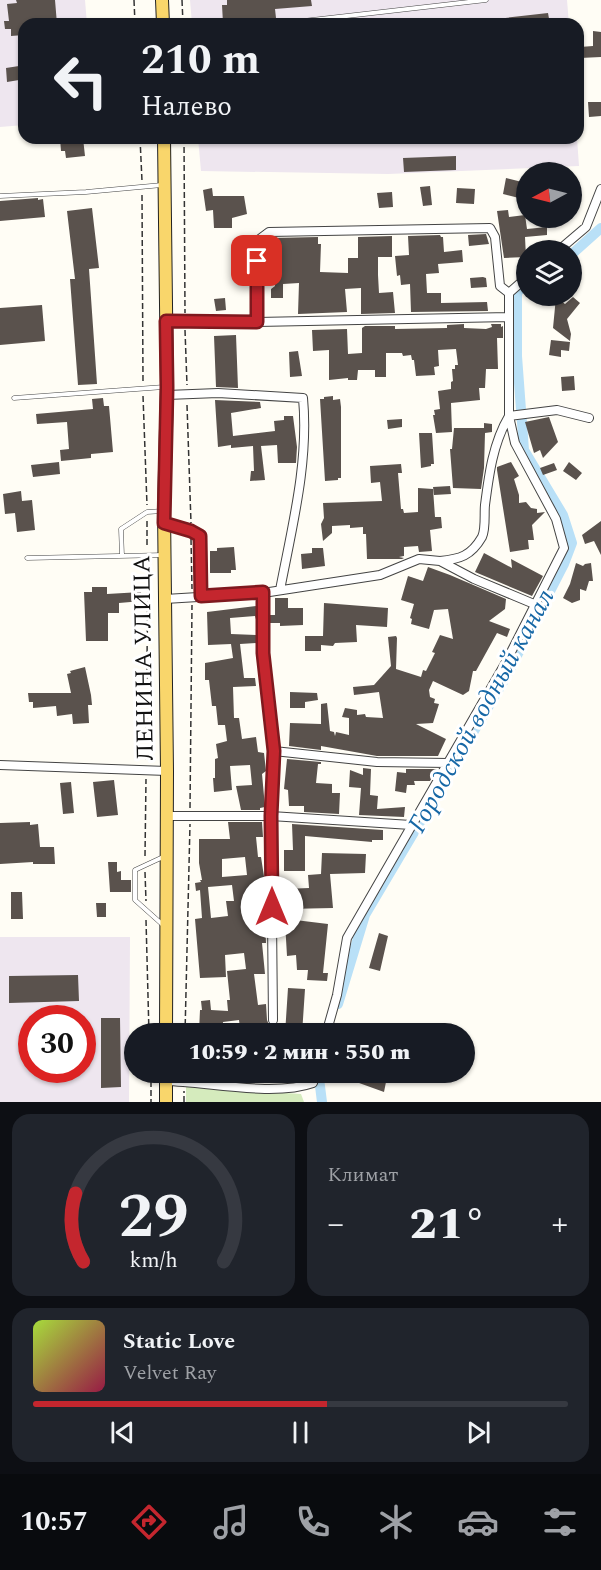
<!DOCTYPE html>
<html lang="ru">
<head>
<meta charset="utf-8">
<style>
	body { margin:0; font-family:Spectral,serif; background:#20242c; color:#f1f3f6; height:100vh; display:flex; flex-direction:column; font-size:22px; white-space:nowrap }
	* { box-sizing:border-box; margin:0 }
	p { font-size:20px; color:#9ea1a6 }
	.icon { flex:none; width:33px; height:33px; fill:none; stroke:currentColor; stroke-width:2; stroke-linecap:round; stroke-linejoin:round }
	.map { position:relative; height:1102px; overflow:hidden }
	.drawer { display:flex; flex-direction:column; gap:12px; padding:12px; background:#0d0f14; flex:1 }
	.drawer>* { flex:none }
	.hud { position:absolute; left:18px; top:18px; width:566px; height:126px; border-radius:18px; box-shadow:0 2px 4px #0004; background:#171b24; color:#f1f3f6; overflow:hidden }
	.needle { width:39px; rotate:263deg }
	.tools { position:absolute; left:516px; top:162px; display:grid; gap:12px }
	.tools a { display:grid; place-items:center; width:66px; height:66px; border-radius:50%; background:#171b24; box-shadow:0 2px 4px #0004; font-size:30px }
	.speed { position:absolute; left:18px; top:1005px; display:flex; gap:12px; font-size:30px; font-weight:700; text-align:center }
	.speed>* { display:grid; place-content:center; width:78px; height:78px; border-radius:50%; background:#171b24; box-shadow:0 2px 4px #0004; line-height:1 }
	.speed .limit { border:9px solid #d22; background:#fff; color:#111 }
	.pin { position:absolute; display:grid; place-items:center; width:51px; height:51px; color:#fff; margin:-26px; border-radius:12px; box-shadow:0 3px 9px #0006 }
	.me { position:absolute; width:66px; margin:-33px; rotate:0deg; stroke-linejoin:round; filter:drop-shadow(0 0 4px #0008) }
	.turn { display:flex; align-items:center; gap:21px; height:126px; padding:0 24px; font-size:27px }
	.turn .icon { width:78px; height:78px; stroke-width:2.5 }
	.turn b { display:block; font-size:42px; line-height:51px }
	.big { font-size:45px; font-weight:800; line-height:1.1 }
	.drawer .card { flex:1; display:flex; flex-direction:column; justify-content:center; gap:9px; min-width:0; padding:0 21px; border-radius:18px; background:#20242c }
	.drawer .dial { align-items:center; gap:0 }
	.dial svg { height:156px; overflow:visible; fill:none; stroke:#363941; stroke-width:7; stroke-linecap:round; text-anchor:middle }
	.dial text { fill:#f1f3f6; stroke:none }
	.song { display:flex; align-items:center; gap:18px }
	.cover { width:72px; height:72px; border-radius:9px; background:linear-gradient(135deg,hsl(80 70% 55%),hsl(340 70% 35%)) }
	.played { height:6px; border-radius:3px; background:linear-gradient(90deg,#c4262e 55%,#363941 55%) }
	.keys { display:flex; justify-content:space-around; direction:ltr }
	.heat { display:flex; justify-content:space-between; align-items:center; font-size:33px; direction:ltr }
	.drawer .tiles { flex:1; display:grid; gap:12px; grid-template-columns:1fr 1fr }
	.card:last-child { grid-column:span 2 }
	.trip { position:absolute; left:124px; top:1023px; width:351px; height:60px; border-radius:30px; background:#171b24; box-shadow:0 2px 4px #0004; font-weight:800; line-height:60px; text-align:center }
	.tabs { display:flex; height:96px; justify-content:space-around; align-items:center; background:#090b0e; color:#9ea1a6 }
	.tabs .icon { width:42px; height:42px }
	.tabs .selected { color:#c4262e }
	.tabs b { font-size:27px; color:#f1f3f6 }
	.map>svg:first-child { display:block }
	.industrial { fill:#eee6ef; fill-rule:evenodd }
	.green { fill:#d5ebbd }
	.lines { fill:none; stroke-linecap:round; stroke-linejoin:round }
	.canal { stroke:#b9e0f7; stroke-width:10 }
	.building { fill:#5a524d; fill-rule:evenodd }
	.lane-casing { stroke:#444; stroke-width:5 }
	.street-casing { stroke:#444; stroke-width:10 }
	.primary-casing { stroke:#222; stroke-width:14 }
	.path { stroke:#333; stroke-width:1.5; stroke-dasharray:6 3; stroke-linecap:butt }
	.lane { stroke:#fff; stroke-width:4 }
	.street { stroke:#fff; stroke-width:8 }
	.primary { stroke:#f9d66b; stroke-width:12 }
	.route-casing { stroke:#7f191e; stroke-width:15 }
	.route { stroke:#c4262e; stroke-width:10 }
	.labels { text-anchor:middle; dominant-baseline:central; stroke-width:6; stroke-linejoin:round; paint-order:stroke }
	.street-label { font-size:24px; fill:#111; stroke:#fff }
	.water-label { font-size:26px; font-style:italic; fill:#1768a6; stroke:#fff }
</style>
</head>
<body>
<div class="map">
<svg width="601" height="1102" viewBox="0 0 601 1102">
	<rect width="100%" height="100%" fill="#fffdf5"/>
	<path class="industrial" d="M0 0H85L87 24H24V125L0 127Z
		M190 0H567L569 24H192Z
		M198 138H577L579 166 388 174 201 171Z
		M0 937H130L129 1102H0ZM32 1018H82V1070H32Z"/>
	<path class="green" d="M186 1086 301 1094 304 1102H186Z"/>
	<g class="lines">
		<path class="canal" d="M572 254 601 228
			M338 1004 365 915 506 677 564 564 572 543 563 515 524 450 517 356V292L526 285
			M321 1072 319 1078 322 1102"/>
	</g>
	<path class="building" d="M16 0H55L57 24H24V35L11 36V29H5L4 21H9L7 4 17 3Z
		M227 0H311L312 6 275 9 276 18 223 23 222 5H227Z
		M548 13 550 24H496V19Z
		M593 31 601 32V57L580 58V47L593 46Z
		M19 66V80L7 82 6 68Z
		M588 102H601V116L589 117Z
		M60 138H83L85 156 66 158 65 151H61Z
		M456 156V170L404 172 403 158Z
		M506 178 526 183 523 199 503 194Z
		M430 186 432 205 423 206 420 187Z
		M212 188 213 196H244L247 214 232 218V228H214L213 210 206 211 203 190Z
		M457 188 475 189 474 204 456 203Z
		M392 192 393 207 379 208 377 193Z
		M38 198V200L43 199 45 217 0 221V201Z
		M92 208 99 268 89 269 97 384 78 385 70 279H75L67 211Z
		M508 210 509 217 525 215 527 229 547 227V235L525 237 526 257 504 258 497 211Z
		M486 234 489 244 469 246 468 235Z
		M440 235 441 237H443L444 252 462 250 463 262 438 264 439 273 426 274 427 293H441V303L487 302 488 311 411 312 410 284 401 285 400 275 397 276 395 256 409 255 408 236Z
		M392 236V257H378V275L379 293 393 292 395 313 361 314V288L345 289 347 312 298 314 299 283 283 284V298H271V289L275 286 274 258H272L271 238 318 237V244H321L320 272 348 273V258H358V237Z
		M483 277 486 278 487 287 471 288 470 278Z
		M556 297 565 304 573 297 580 303 567 319 571 334 570 341 553 328Z
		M225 298 226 310 216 311 214 299Z
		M42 305 45 341 0 345V308Z
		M464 324V328L486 329 492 327 491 324H501V327L503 326V338H497L498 369H486L485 388H479L480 400 451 403 452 432 436 433 433 415H435L434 410 440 409 438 391 451 389V382L453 381 452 369H455V365H458L456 349 438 350 439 366 434 367 435 375 416 376 414 360H412L411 355 403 356 402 353H386V377H375V370H358L357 380H348V378L329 380V350L313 351 312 330 347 329 348 354 362 353V328L365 326H395V329L447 328V325Z
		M236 335 238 388 216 387 214 336Z
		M551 340 570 342 569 351 561 350V357L549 355Z
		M298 351 302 376 290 377 289 352Z
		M574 376 575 390 562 391 561 377Z
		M333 396V400L340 399 341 407V478H338V480L325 481 320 399H324V397Z
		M103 398 104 406H109L113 452 91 454V458L61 461 60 450 69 449 67 422 37 424 36 414 93 409 92 399Z
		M215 400 260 402 261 408 231 413 233 436 275 431 274 421 284 420V416H293L297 447 296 463H278L277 445 261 446 265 480 250 481 251 471H254L253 446 231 448V445L218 447Z
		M549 417 558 442 543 458 540 450 534 453 525 422Z
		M402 419V427L388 429 387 420Z
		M484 423 492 424V432L485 433 484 468 481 489 453 488 450 449H452L454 428H484Z
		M419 433H432L434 464H431V466L421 468Z
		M59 462 60 474 33 477 31 465Z
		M511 462 519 476 514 479 519 495V503L526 502 531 508 537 509V513L545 512 532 525 534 540H528L529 549 510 552 497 470V467Z
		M569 462 582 473 576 480 563 471Z
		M554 463 557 470 543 475 540 468Z
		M401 464 402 473H398L401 509H403L404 513 418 512V488L433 489 435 517H441L442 528 430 530 432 551 419 552 418 546 404 547V556L399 557 404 558 402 559H367L366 534H363V527L350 528V525L332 526V533L323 541 321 524 324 518 323 503 382 501 380 482 371 483 370 466Z
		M450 486 451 494 434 495 433 487Z
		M21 491 22 501 32 500 35 530 17 532 15 513 5 514 3 494Z
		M601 521V555L594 541 585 544 582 535Z
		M234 547 236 570H231V573H210V551H217V548Z
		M312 548H323L325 566 302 569 301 554 312 553Z
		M484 553 512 568 511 559 543 576 532 596 475 572Z
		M576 563 583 566 585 564 591 563 593 581H589L586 591 580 589V600L572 603 563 598 570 584Z
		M428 567 450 575 506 599 505 609 489 621 510 629 507 637 497 633 476 671H473L469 691 463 695 433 681 429 690 430 697 435 699 434 703 439 704 433 723 416 724 446 739 438 756H377L321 746V750L289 746 290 723 321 724V704L327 703 330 731 334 732 335 736 336 732 349 735V718L342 717 345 708 357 710V715L365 714 366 717 383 718 379 692 354 695 353 687 374 685 391 666 388 637 396 636 397 638 396 669 421 677 423 670 426 671 435 653 432 652 440 635 453 639 448 609 434 610 429 629 411 624 412 619 410 618 414 604 401 600 408 576 423 581Z
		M92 587H107V594L141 592 142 601 119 603V613H108V641H86L84 592H92Z
		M275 598H288V608H303V625L280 626V623H269V615H275Z
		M324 603 388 608 387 627 356 625 357 642 335 643 333 646 321 645V651H305V636H323Z
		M257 606V623L255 616 230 618 231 634 257 635V643L240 644 244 678H255L256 686 233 687 234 718H239L242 739 256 737 258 752 264 753 266 771 262 774 265 807 260 808V810H241L236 786 252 785 250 765 230 766 232 790 214 792 213 778H215V759L218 758 216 744 227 741 225 725H218L216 706H212L209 680H205V663L233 658 231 644 208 645 207 612Z
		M85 667 91 695 92 705H88L89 723 73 724 72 714 57 716 56 706 33 708V702H29L28 693H71L67 674 71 673 70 671Z
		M290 692 317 693 318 700 305 702V708H290Z
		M287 759 321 762V764H318L316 783 332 784V793H340L339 814 304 812V806H289L288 790 284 789Z
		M363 768 371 769 370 795 378 796 377 809 405 807 404 817 359 815 361 788 349 787 350 770 363 775Z
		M406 769H437L430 781H414L415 785H407L406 793 395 791 397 772 406 773Z
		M114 780 118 815 97 817 93 782Z
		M71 782 74 813 63 814 60 783Z
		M30 822V825L38 824 40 847H54L55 864H33V862L0 864V823Z
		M228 822H262L263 837H256L258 857H261L265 883V899H264L266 943H262L265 974H254L258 1005 266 1004 267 1020 269 1025 240 1028 239 1020 223 1022 222 1033 199 1032 200 1010H202L201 1001 210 1000 211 1010 228 1011 227 1000H230L227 971 246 969 244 953 225 955 226 977 200 978 195 919 202 918 200 890 196 891 195 883 201 882 200 880H202L199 863V839H230ZM245 857 247 875 222 877V859ZM232 885 234 901H226L228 916 211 918 208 887Z
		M292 824 383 830V840H372V842L305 836V871H284V850H293Z
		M322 853 366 854 365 873 330 874 333 908 286 909 285 889 309 888 308 875 321 874Z
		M108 862H117V872L121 871V880H131V892H110Z
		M11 892H22L23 919H11Z
		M96 903H106V917H97Z
		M287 919 328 924 323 973H328L327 981 307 980 308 970H297L296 955 287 956 285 922H287Z
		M379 933 388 936 380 971 369 968Z
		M78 975 79 1001 9 1003V976Z
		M288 988 305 989 302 1034H285Z
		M101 1018H120L121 1087 101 1088Z
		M350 1072H388L384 1092 348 1079Z"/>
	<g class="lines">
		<defs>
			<path id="lane" d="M277 24 486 0
				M0 196 86 192 162 185
				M14 398 164 387
				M167 524 191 531 200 536 201 596
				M122 556 121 529 147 512 163 511
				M27 558 164 555
				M163 857 135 870V900L163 925"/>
			<path id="street" d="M559 250 586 227 601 189
				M166 321 257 322 509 317
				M257 322V241L269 232 490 228 495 237 500 286 509 293
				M167 395 218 393 303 398C309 462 292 527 280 590
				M440 561C460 559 471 556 482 537 486 529 484 514 485 505 489 474 493 443 509 416L557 410 589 418
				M263 592V653L274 751 271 816 273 1020
				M165 599 263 593 380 575 419 559 440 561 474 579 534 604
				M274 751 377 762 448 763
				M0 765 167 771
				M166 816H271L411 825
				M326 1034 337 995 347 938 506 662 564 548 556 519 515 443 509 416V293L526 278
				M166 1081C208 1082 274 1097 313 1083L316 1072"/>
			<path id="primary" d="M162 0 163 24
				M164 138 167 387 164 511 167 771 166 1034
				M166 1102V1072"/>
		</defs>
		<use href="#lane" class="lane-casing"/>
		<use href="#street" class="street-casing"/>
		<use href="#primary" class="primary-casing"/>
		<path class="path" d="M134 0 135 24
			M182 0 183 24
			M140 138 142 181
			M184 138 185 313
			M142 195 143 382
			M185 330 187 385
			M143 396 147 505
			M187 405 191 523
			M147 521V547
			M191 539 192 589
			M146 760 148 563
			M190 808 192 605
			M145 856 146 779
			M145 872 146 901
			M146 920 149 1034
			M185 1034 190 824
			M151 1072V1102
			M184 1102V1091"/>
		<use href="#lane" class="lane"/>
		<use href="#street" class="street"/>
		<use href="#primary" class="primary"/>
	</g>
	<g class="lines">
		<defs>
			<path id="route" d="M257 261V322L166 321 167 387 164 523 191 531 200 536 201 596 263 592V653L274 751 271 816 272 907"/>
		</defs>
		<use href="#route" class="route-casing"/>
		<use href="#route" class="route"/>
	</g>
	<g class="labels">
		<g class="street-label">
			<text transform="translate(144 658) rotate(-91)">ЛЕНИНА УЛИЦА</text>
		</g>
		<g class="water-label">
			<text transform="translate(481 711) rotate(-61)">Городской водный канал</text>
		</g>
	</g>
</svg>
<div class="tools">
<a><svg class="needle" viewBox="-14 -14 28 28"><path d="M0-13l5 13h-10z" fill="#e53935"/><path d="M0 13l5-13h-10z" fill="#9ea1a6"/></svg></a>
<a><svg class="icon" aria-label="layers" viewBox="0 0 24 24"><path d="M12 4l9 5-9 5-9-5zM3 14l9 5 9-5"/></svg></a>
</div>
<div class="speed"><div class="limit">30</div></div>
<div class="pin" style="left:257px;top:261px;background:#d93025"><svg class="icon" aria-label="arrive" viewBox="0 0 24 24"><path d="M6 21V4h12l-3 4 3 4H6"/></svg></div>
<svg class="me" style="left:272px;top:907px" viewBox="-20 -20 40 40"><circle r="19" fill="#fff"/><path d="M0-13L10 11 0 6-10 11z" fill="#c4262e"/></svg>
<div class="trip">10:59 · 2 мин · 550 m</div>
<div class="hud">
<div class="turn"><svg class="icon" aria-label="left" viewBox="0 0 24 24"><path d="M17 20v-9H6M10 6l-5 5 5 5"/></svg><div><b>210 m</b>Налево</div></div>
</div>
</div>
<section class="drawer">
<div class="tiles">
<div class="card dial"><svg viewBox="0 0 100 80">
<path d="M14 69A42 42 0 1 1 86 69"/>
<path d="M14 69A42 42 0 0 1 10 34" stroke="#c4262e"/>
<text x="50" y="56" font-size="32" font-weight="700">29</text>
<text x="50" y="72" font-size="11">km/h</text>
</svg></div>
<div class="card"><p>Климат</p>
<div class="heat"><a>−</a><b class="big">21°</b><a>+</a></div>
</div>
<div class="card">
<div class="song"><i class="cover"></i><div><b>Static Love</b><p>Velvet Ray</p></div></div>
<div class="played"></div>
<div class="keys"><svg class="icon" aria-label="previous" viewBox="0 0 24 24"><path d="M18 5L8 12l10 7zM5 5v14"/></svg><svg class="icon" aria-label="pause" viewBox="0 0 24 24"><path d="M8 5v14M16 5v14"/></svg><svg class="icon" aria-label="next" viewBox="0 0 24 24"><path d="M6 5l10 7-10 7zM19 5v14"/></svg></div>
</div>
</div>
</section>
<nav class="tabs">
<b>10:57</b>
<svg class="icon selected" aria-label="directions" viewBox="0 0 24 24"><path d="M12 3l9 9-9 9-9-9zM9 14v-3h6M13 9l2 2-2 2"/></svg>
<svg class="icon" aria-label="music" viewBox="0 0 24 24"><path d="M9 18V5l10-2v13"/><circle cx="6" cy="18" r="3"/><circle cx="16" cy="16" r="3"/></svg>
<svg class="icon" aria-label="phone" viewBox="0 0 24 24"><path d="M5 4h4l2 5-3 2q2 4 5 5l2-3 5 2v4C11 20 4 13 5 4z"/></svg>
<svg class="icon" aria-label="climate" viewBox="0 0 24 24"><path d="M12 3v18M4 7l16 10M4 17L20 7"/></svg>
<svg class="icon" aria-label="car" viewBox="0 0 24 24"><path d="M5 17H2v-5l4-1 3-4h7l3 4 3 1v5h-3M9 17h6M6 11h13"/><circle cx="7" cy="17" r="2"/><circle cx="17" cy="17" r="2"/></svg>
<svg class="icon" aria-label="filters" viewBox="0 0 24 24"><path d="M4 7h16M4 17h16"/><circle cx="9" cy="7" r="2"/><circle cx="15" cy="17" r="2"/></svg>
</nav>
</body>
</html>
